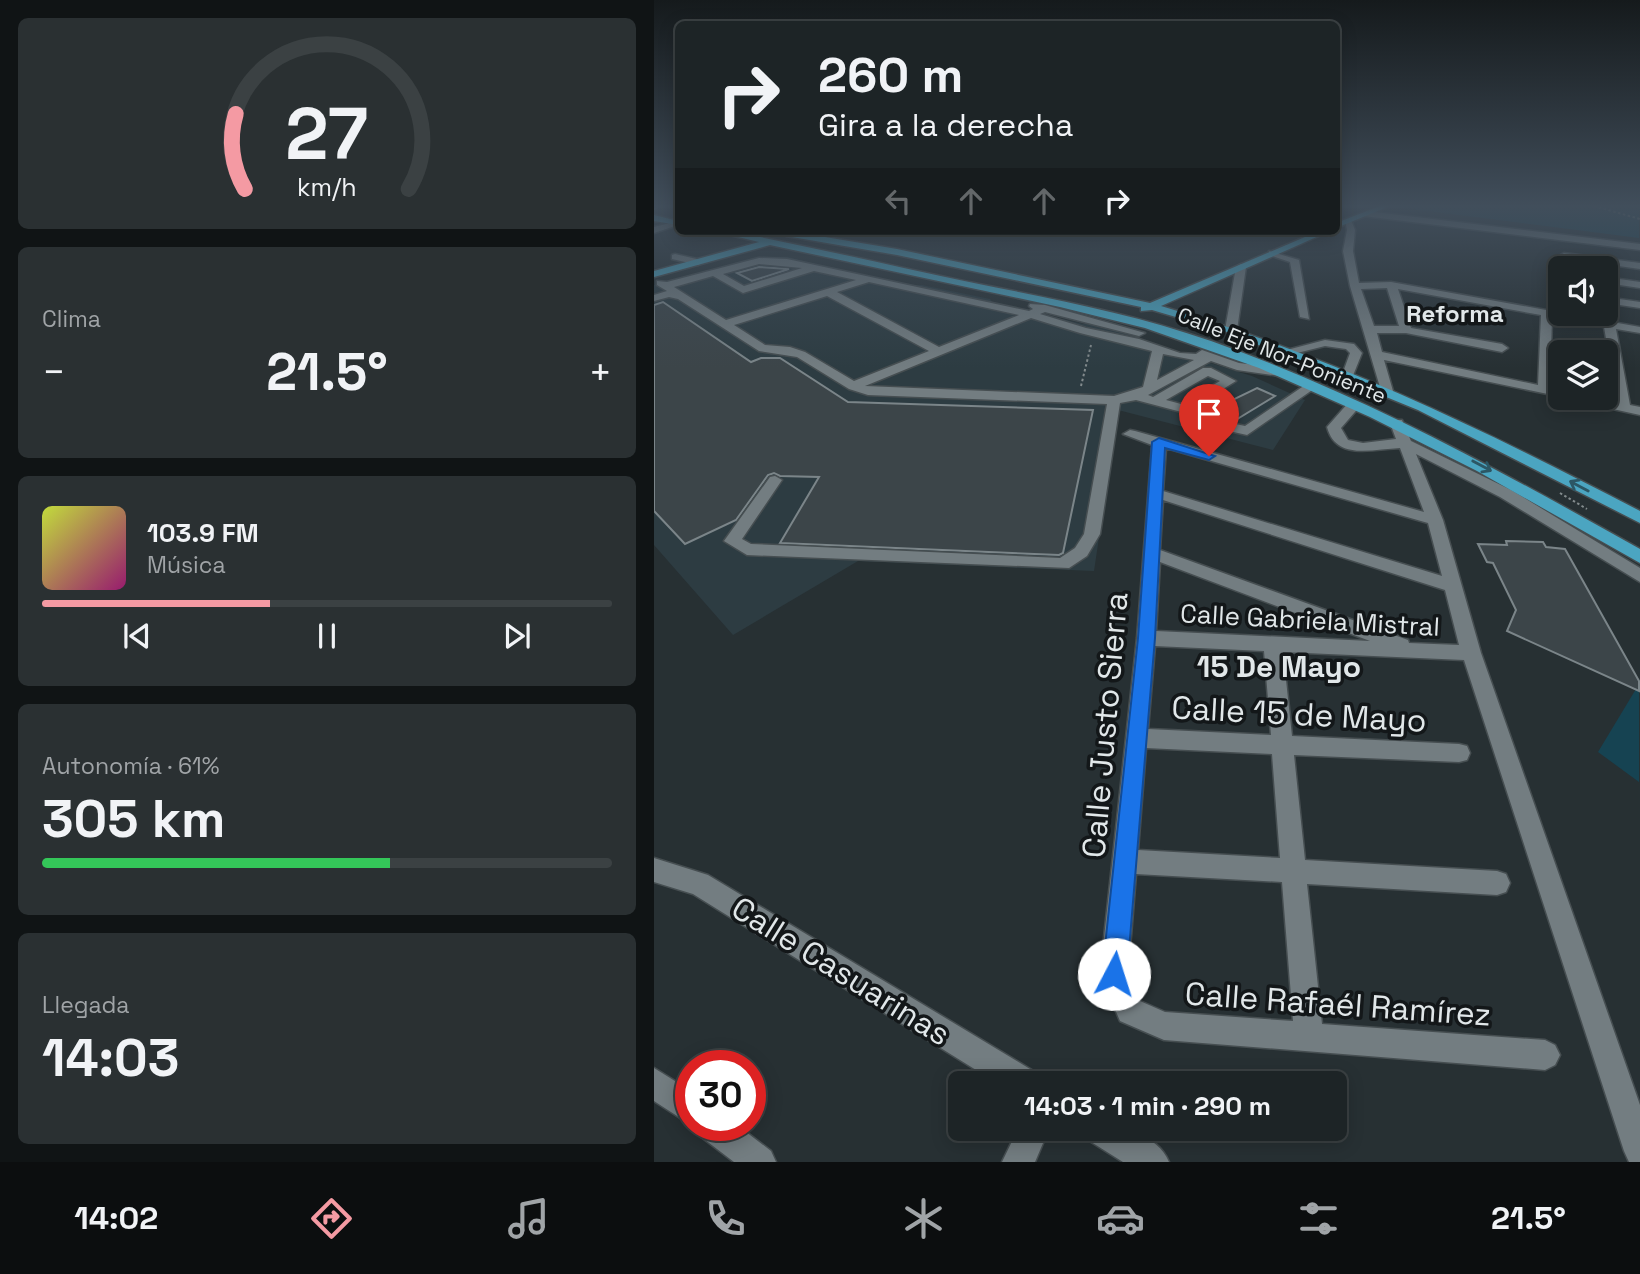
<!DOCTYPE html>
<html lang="es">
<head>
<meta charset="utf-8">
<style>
	body { margin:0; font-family:"Space Grotesk",sans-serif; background:#2a3032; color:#f1f3f6; height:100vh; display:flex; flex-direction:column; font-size:26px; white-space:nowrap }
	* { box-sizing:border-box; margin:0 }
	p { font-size:23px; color:#a0a4a7 }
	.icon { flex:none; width:38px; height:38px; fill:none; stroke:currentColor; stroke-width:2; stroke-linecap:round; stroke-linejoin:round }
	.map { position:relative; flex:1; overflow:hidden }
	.side { display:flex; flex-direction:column; gap:18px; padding:18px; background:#101415; width:654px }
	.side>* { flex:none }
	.guide { position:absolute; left:21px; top:21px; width:665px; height:214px; border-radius:10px; box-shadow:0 4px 18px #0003,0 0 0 2px #3b4143; background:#1d2426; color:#f1f3f6; overflow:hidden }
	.controls { position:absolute; left:894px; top:256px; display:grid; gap:14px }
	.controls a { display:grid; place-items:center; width:70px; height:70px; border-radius:10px; background:#1d2426; box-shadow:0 4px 18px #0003,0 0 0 2px #3b4143; font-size:35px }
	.speed { position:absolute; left:21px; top:1050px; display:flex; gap:14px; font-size:35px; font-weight:700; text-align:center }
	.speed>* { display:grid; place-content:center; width:91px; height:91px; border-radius:50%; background:#1d2426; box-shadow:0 4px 18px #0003,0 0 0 2px #3b4143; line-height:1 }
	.speed .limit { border:10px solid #d22; background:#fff; color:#111 }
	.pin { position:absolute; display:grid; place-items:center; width:60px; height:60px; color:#fff; margin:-72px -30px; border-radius:50% 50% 50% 0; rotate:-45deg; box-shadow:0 0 7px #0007 }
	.pin .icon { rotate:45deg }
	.me { position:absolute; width:77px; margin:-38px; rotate:5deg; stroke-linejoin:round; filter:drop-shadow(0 0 5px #0008) }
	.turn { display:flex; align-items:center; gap:24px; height:147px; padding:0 28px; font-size:32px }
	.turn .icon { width:91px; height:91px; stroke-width:2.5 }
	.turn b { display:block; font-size:49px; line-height:60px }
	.lanes { display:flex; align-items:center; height:66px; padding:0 28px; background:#0003; justify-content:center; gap:35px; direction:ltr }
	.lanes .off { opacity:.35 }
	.big { font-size:52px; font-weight:700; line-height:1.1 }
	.side .widget { flex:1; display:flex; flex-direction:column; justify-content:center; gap:10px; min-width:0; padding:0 24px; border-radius:10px; background:#2a3032 }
	.side .dial { align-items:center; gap:0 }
	.dial svg { height:182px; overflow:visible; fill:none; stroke:#3b4143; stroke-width:7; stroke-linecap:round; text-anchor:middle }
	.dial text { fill:#f1f3f6; stroke:none }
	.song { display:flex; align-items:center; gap:21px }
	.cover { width:84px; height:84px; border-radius:10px; background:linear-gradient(135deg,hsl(70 70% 55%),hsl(320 70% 35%)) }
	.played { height:7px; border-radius:4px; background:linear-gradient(90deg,#f49aa3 40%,#3b4143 40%) }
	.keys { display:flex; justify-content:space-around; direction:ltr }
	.heat { display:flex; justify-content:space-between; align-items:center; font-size:38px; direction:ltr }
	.charge { height:10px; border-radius:5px; background:linear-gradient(90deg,#34c759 61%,#3b4143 0) }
	.trip { position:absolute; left:294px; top:1071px; width:399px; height:70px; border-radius:10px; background:#1d2426; box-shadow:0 4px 18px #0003,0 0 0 2px #3b4143; font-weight:700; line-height:70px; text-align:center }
	.menu { display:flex; height:112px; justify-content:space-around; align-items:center; background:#0c0e0f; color:#a0a4a7 }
	.menu .icon { width:49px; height:49px }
	.menu .selected { color:#f49aa3 }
	.menu b { font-size:32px; color:#f1f3f6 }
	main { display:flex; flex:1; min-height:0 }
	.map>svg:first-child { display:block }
	.built { fill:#2d3c42 }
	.green { fill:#164352 }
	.building { fill:#3c4549; stroke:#7b8589; stroke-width:2 }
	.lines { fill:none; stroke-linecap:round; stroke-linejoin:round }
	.minor-casing { stroke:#464e51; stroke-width:3 }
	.major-casing { stroke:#464e51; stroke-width:3 }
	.path { stroke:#838b8d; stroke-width:2; stroke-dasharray:2.5 2.5; stroke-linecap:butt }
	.minor { fill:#737d81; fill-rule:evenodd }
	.major { fill:#4ba5c1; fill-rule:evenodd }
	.path-bridge { stroke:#838b8d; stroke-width:2; stroke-dasharray:2.5 2.5; stroke-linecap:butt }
	.oneway { stroke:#2c5765 }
	.route { fill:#1a73e8; stroke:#114b97; stroke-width:2 }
	.labels { text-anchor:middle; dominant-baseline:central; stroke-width:7; stroke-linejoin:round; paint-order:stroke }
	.far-street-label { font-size:21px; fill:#e1e7e9; stroke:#131719 }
	.far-quarter-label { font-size:24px; font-weight:bold; fill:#e1e7e9; stroke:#131719 }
	.street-label { font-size:26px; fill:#e1e7e9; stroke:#131719 }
	.quarter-label { font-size:30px; font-weight:bold; fill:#e1e7e9; stroke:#131719 }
	.near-street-label { font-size:32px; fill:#e1e7e9; stroke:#131719 }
</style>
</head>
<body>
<main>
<section class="side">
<div class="widget dial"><svg viewBox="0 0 100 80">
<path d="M14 69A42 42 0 1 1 86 69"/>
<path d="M14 69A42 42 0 0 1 10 36" stroke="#f49aa3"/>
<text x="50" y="56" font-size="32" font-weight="700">27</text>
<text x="50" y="72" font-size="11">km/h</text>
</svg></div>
<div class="widget"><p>Clima</p>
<div class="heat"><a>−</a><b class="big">21.5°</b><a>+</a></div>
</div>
<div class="widget">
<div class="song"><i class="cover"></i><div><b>103.9 FM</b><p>Música</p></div></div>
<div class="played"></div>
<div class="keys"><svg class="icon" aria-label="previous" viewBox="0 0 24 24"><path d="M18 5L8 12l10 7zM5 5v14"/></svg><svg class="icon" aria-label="pause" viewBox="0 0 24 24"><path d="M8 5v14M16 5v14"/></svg><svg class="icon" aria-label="next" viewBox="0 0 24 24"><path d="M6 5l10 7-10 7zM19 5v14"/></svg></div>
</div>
<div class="widget"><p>Autonomía · 61%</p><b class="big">305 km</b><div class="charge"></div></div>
<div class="widget"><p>Llegada</p><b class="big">14:03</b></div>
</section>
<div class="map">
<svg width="986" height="1162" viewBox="0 0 986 1162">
	<rect width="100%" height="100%" fill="#273033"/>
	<path class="built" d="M103 257H134L244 285H268L336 299 338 302 429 324 438 323 477 335 486 341 598 376 651 400 619 450 464 410 440 571 204 561 79 635 0 545V285Z"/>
	<path class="green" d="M734 206H985V238Z
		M982 689 985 691V782L944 752Z"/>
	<path class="building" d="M105 267 135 269 98 281 83 273Z
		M9 302 97 362 107 358H126L194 402 439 410 409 553 405 555 126 543 165 477 126 476 120 473 114 475 82 520 31 544 0 511V305Z
		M603 388 621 396 580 421 556 415 568 405Z
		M852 541 889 542 892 547 911 549 985 681V691L853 631 862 610 839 563 833 562 824 544 853 545Z"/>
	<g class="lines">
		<defs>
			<path id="minor" d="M712 211 986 244V250L709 216Z
				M691 220H697L701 230 699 251 705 283 737 282 986 327V333L962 329 976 405 986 407V415L918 400 917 397H942L963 402 950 327 898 317 896 388 906 390 908 397 730 360 739 391 733 395 728 394 696 286 689 251 693 230ZM733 288 745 326H720L707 289ZM744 289 887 315 884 385 728 352 723 333H752L848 352 854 348 848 344 757 328Z
				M24 221V225L0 233V227Z
				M615 251 645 260 655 319 646 317 636 262 615 255Z
				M910 253 986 263V269L907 258 905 256Z
				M21 254 47 260 49 262 44 265 18 259V255Z
				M105 258 133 259 375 311 379 309 375 306 376 304 391 305 491 333 485 336 391 312 386 314 432 328 485 339 526 353 542 354 548 350 585 363 626 368 632 372 626 376 583 370 557 361 494 395 499 397 549 368H557L582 381 540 407 558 419 591 426 654 383H662L664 386 593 435 548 425 535 414 482 400 466 403 446 534 433 556 415 568 93 555 70 541 116 477 121 476 128 480 88 539 97 544 406 558 421 548 430 534 453 404 214 395 195 389 143 357 105 351 24 299 15 297 0 301V295L13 291 3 285V281L13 282ZM105 264 148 268 90 286 69 274ZM160 271 202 280 72 320 20 287 59 276 89 293ZM215 282 365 315 285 347 183 292ZM173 296 275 351 200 381 151 352 136 347 111 345 80 325ZM377 318 426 333 498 351 489 387 460 396 211 386ZM509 354 540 360 503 380ZM554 376 566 381 527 404 512 400Z
				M587 264 592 267 583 330 577 333 571 330 582 267Z
				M952 277 986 282V288L952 283Z
				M906 283V305H905L900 302 901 286Z
				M952 297 986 302V308L952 303Z
				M671 340 700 344 708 353 698 378 694 379 688 375 696 353 692 349 671 346 635 355 629 351Z
				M700 401 707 405 687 428 694 440 709 443 742 439 736 423 738 420H748L757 441 857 490 986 568V582L846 497 762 454 789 520 827 653 986 1105V1162H975L970 1151 810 660 629 652 638 736 805 744 813 746 816 753 813 760 805 762 640 755 651 860 843 871 852 874 856 883 852 892 843 895 653 884 668 1024 891 1040 901 1045 906 1055 901 1065 891 1070 510 1040 466 1021 446 974 483 638 498 445 469 434 476 430 481 431 770 512 746 448C719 449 682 461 673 427L695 402ZM512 448 774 523 788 576 509 491ZM509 500 791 590 805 645 755 643 754 640 506 550ZM506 562 716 641 502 631ZM501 646 610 651 617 735 494 729ZM492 748 618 754 626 858 484 850ZM482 874 628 882 639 1021 511 1012 486 1001 474 973Z
				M0 858 54 875 381 1072 385 1083H343L39 894 0 882Z
				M0 1068 37 1091V1125L0 1101Z
				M42 1125H83L117 1151 122 1162H80L46 1136Z
				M364 1129H395L381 1162H348Z
				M429 1129C460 1128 501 1129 515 1162H469L434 1140Z"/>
			<path id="major" d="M726 206H736L682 228V223Z
				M0 215 24 221V225L0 221Z
				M59 231H76C158 247 239 266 320 283 400 299 480 314 557 341 707 394 847 471 986 549V563L823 471 716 417 605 368 491 328 406 307 116 245 0 277V271L105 242Z
				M135 231 243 249 496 303 665 231H676L507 306C675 355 831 430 986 511V523L764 410 573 332 498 310 487 311V307L243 255 132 236V232Z"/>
		</defs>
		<use href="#minor" class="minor-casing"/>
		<use href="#major" class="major-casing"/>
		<path class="path" d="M4 206H7
			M940 206 986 219
			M427 386 437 345
			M906 493 933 509"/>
		<use href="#minor" class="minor"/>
		<use href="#major" class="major"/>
		<path class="path-bridge" d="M0 209 7 206"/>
	</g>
	<defs><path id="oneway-shaft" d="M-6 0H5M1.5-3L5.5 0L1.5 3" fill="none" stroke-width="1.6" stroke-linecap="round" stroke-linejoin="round" transform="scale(1.75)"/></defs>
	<g class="oneway">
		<use href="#oneway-shaft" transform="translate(828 466) rotate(28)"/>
		<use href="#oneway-shaft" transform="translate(925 486) rotate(-152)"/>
	</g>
	<linearGradient id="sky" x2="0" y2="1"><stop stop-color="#151a1c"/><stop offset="0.56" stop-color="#414e5b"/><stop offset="1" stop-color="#414e5b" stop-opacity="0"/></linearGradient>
	<rect width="986" height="368" fill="url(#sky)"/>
	<path class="route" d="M505 438 561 456 555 460 511 448 501 638 473 974 469 983 460 987 451 983 448 974 484 638 498 442Z"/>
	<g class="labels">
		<g class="far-street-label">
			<text transform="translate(628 355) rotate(22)">Calle Eje Nor-Poniente</text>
		</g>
		<g class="far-quarter-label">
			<text x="801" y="313">Reforma</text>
		</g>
		<g class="street-label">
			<text transform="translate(656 620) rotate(3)">Calle Gabriela Mistral</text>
		</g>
		<g class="quarter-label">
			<text x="625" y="666">15 De Mayo</text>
		</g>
		<g class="near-street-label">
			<text transform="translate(645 714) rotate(3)">Calle 15 de Mayo</text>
			<text transform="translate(451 725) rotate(-85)">Calle Justo Sierra</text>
			<text transform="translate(187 971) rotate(32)">Calle Casuarinas</text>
			<text transform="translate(684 1004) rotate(4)">Calle Rafaél Ramírez</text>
		</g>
	</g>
</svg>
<div class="controls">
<a><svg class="icon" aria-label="sound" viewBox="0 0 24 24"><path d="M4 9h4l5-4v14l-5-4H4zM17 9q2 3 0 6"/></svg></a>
<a><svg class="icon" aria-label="layers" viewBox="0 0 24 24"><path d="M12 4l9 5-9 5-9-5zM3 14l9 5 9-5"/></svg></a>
</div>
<div class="speed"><div class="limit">30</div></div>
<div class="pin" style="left:555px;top:456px;background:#d93025"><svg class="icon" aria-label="arrive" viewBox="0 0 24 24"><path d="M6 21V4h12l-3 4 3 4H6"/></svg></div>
<svg class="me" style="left:460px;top:974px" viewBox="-20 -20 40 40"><circle r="19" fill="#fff"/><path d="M0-13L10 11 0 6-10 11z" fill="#1a73e8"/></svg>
<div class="trip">14:03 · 1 min · 290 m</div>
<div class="guide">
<div class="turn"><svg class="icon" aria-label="right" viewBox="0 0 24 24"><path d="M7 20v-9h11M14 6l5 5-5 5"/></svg><div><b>260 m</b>Gira a la derecha</div></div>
<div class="lanes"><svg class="icon off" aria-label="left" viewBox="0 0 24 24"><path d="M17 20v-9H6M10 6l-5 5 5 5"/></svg><svg class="icon off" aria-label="ahead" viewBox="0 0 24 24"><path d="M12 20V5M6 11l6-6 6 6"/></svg><svg class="icon off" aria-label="ahead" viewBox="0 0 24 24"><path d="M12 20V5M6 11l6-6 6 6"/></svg><svg class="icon" aria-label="right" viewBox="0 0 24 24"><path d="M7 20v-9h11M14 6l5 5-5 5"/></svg></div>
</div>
</div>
</main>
<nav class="menu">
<b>14:02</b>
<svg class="icon selected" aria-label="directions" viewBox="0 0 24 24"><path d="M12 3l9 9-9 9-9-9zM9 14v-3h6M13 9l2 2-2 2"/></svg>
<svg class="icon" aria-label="music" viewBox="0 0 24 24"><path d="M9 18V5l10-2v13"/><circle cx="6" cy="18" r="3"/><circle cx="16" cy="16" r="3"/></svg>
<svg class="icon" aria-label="phone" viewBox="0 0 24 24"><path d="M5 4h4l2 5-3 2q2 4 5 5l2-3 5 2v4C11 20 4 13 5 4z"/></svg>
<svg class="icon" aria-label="climate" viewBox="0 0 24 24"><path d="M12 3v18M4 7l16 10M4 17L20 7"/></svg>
<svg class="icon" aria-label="car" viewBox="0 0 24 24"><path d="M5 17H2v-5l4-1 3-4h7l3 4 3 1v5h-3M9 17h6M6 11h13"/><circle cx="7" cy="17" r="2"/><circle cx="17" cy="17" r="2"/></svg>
<svg class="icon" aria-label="filters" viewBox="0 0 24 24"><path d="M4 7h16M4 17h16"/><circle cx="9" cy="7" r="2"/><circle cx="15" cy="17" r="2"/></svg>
<b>21.5°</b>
</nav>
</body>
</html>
